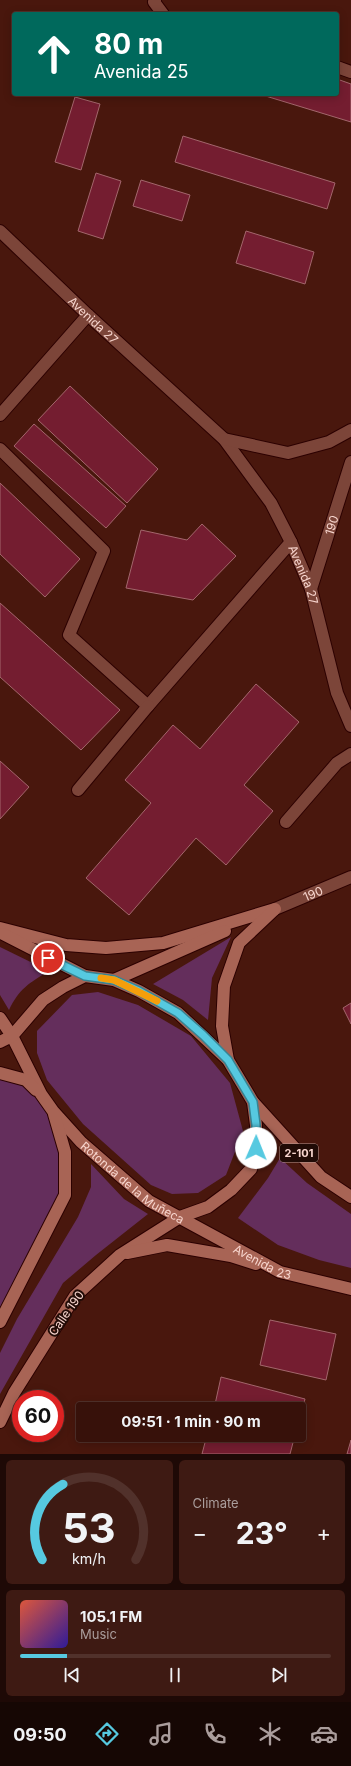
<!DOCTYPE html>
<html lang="en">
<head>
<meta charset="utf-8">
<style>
	body { margin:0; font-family:Inter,sans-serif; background:#3e1a13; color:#f1f3f6; height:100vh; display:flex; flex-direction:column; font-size:15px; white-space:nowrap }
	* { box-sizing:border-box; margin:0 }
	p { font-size:13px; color:#aa9d9c }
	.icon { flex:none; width:22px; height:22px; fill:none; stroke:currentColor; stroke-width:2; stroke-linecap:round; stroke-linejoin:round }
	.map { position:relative; height:1454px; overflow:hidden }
	.drawer { display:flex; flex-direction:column; gap:6px; padding:6px; background:#1e0906; flex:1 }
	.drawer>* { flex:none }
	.guide { position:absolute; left:12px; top:12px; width:327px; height:84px; border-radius:4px; box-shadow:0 2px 10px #0003,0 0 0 1px #51312b; background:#00695c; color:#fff; overflow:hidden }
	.speed { position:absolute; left:12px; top:1390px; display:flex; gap:8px; font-size:20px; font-weight:700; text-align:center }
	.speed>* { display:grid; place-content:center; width:52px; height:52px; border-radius:50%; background:#37110a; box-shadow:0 2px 10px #0003,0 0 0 1px #51312b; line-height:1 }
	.speed .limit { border:6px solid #d22; background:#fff; color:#111 }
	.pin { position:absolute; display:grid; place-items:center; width:34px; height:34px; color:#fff; margin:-17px; border:2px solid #fff; border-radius:50%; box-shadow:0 1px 4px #0007 }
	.me { position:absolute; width:44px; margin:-22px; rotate:1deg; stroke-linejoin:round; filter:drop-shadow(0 0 3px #0008) }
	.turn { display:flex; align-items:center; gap:14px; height:84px; padding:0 16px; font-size:18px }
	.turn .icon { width:52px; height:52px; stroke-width:2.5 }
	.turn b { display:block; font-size:28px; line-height:34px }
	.big { font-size:30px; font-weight:700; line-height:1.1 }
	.drawer .widget { flex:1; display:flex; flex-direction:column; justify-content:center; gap:6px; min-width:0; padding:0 14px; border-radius:6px; background:#3e1a13 }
	.drawer .dial { align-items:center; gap:0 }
	.dial svg { height:104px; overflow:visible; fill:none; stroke:#51312b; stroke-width:7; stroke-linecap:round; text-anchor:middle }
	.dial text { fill:#f1f3f6; stroke:none }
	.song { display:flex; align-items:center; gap:12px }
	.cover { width:48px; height:48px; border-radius:6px; background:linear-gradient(135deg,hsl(10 70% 55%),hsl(250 70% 35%)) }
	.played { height:4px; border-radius:2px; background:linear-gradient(90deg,#56c9e0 15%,#51312b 15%) }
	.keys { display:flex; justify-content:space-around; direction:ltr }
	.heat { display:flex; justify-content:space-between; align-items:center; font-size:22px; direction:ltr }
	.drawer .tiles { flex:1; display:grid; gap:6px; grid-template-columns:1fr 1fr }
	.widget:last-child { grid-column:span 2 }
	.trip { position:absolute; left:76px; top:1402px; width:230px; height:40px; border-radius:4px; background:#37110a; box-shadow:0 2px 10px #0003,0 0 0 1px #51312b; font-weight:700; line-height:40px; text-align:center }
	.menu { display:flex; height:64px; justify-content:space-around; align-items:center; background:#160704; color:#aa9d9c }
	.menu .icon { width:28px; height:28px }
	.menu .on { color:#56c9e0 }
	.menu b { font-size:18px; color:#f1f3f6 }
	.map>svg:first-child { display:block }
	.green { fill:#642e5c }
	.building { fill:#741d30; stroke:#a3666c }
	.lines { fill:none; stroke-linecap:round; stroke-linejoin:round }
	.minor-casing { stroke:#2c0000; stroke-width:14 }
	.major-casing { stroke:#2c0000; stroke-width:14 }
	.minor { stroke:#7c4539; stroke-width:12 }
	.major { stroke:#a86455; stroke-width:12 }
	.route-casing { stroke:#388392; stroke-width:10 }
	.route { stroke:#56c9e0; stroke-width:7 }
	.slow { stroke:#f59e0b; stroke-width:7 }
	.labels { text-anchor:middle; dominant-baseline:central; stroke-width:4; stroke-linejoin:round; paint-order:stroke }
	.shield { fill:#210b06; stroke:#b89993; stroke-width:1 }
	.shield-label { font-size:11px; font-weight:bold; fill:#f8d6cf }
	.street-label { font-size:12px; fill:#f8d6cf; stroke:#210b06 }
</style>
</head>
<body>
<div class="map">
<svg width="351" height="1454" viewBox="0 0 351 1454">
	<rect width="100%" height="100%" fill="#49170d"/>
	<path class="green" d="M231 937 212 978 208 1020 183 1000 153 984Z
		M0 947 49 971C29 983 19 989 9 1010L0 995Z
		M98 992 138 1005 191 1036 230 1083 243 1131 226 1175 198 1193 172 1194 151 1185 83 1124 47 1080 37 1053V1031L72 995Z
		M0 1073 41 1094 65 1152V1195L0 1322Z
		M280 1158 307 1183 351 1214V1268L319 1260 278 1245 238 1218 268 1178Z
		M91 1164 124 1199 148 1214 96 1255 63 1283 0 1394V1353L17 1319 78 1217 91 1187Z"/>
	<path class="building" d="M337 79 351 84V122L259 94H337Z
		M75 97 100 104 81 170 55 162Z
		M183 136 335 183 327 209 175 162Z
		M96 173 121 181 103 239 78 231Z
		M141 180 190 195 182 221 133 206Z
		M246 231 314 252 305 284 236 263Z
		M70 386 158 469 127 503 38 420Z
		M34 424 126 506 106 528 14 446Z
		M0 483 80 559 45 597 0 554Z
		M202 524 236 556 193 600 126 588 141 530 187 540Z
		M0 603 120 710 81 750 0 677Z
		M256 684 299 722 244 785 273 811 226 865 196 838 129 915 86 878 151 803 125 780 173 725 200 749Z
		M0 761 29 787 0 819Z
		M351 1003V1024L343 1008Z
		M270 1320 336 1334 326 1380 260 1365Z
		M221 1377 305 1399 299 1421V1409H214Z
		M207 1435H295L290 1454H202Z
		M351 1440V1454H347Z"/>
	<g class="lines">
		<defs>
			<g id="minor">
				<path d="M155 0 154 2 163 14"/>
				<path d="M337 67 351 72"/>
				<path id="s1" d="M0 231 88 315 224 439 271 503 291 542 311 589 337 693 351 726"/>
				<path d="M0 415 88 315"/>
				<path d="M224 439 288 453 329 442 351 430"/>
				<path d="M0 449 104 551 69 635 148 706 291 542"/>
				<path id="s2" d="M311 589 351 462"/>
				<path d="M78 790 148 706"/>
				<path d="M286 822 337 763 351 754"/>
				<path id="s3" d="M275 909 351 877"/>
			</g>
			<g id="major">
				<path d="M0 928 66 945 106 948 163 943 275 909"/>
				<path d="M3 934 85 976"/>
				<path d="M114 980 225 931"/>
				<path id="s4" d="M0 1018 12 1036 41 1094 53 1111 81 1142 149 1201 280 1272 351 1289"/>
				<path d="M0 1042 12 1036 43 1000 63 987 85 976 114 980 139 991 178 1013 228 1060 253 1102 256 1125V1149L251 1169 231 1190 208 1207 180 1217 120 1255 75 1296 14 1393 0 1422"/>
				<path d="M228 1060 222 1026 224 986 239 943 273 911"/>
				<path d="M0 1073 26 1080 36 1090"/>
				<path d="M253 1102 321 1177 351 1197"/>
				<path d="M127 1253 167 1245 231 1256 256 1264"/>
				<path d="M0 1322 65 1195V1152L54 1114"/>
			</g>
		</defs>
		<use href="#minor" class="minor-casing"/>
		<use href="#major" class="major-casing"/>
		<use href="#minor" class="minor"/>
		<use href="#major" class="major"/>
	</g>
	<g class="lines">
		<defs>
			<path id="route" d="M48 958 85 976 114 980 139 991 178 1013 203 1035 228 1060 253 1102 256 1125V1148"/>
		</defs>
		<use href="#route" class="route-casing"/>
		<use href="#route" class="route"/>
		<path class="slow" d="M101 978 114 980 157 1001"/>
	</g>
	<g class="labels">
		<rect class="shield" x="280" y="1144" width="38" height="18" rx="3"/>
		<g class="shield-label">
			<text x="299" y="1153">2-101</text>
		</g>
		<g class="street-label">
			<text stroke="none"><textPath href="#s1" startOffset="129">Avenida 27</textPath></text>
			<text stroke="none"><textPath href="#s2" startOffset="67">190</textPath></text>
			<text stroke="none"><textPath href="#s1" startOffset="464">Avenida 27</textPath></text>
			<text stroke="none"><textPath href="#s3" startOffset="41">190</textPath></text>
			<text stroke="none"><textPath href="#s4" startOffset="215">Rotonda de la Muñeca</textPath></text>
			<text stroke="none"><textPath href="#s4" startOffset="368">Avenida 23</textPath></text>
			<text transform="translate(66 1313) rotate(-55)">Calle 190</text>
		</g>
	</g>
</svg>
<div class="speed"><div class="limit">60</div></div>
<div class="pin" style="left:48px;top:958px;background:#d93025"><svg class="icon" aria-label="arrive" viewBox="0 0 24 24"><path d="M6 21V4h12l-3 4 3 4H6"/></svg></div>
<svg class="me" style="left:256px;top:1148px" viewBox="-20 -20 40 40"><circle r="19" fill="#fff"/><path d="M0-13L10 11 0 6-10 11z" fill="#56c9e0"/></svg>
<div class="trip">09:51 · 1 min · 90 m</div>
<div class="guide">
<div class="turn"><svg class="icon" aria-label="ahead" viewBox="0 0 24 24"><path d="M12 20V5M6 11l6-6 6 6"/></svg><div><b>80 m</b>Avenida 25</div></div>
</div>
</div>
<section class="drawer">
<div class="tiles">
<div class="widget dial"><svg viewBox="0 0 100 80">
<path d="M14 69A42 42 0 1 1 86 69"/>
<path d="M14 69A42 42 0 0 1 30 11" stroke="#56c9e0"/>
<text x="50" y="56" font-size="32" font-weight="700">53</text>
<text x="50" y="72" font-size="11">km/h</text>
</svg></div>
<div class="widget"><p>Climate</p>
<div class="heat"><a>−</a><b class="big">23°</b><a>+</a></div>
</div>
<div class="widget">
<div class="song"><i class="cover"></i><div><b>105.1 FM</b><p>Music</p></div></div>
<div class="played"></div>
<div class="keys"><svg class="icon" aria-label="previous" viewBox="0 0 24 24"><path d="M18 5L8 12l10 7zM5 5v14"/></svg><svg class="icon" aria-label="pause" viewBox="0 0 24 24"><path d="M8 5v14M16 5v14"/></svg><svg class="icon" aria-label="next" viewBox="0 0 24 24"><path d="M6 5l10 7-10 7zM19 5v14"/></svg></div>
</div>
</div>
</section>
<nav class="menu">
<b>09:50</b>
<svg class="icon on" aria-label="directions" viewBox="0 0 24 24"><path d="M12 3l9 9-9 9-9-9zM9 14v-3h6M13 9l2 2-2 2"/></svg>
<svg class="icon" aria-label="music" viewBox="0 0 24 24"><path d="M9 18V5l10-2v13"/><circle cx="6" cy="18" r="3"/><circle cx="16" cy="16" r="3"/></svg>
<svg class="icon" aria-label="phone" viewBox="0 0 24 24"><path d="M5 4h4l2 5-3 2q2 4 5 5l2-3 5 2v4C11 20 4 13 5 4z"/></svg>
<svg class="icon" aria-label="climate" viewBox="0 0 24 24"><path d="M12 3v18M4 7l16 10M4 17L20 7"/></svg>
<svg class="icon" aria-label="car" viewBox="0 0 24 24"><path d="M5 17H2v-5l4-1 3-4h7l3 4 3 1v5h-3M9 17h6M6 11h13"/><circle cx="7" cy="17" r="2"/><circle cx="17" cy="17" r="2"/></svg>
</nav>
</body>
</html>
